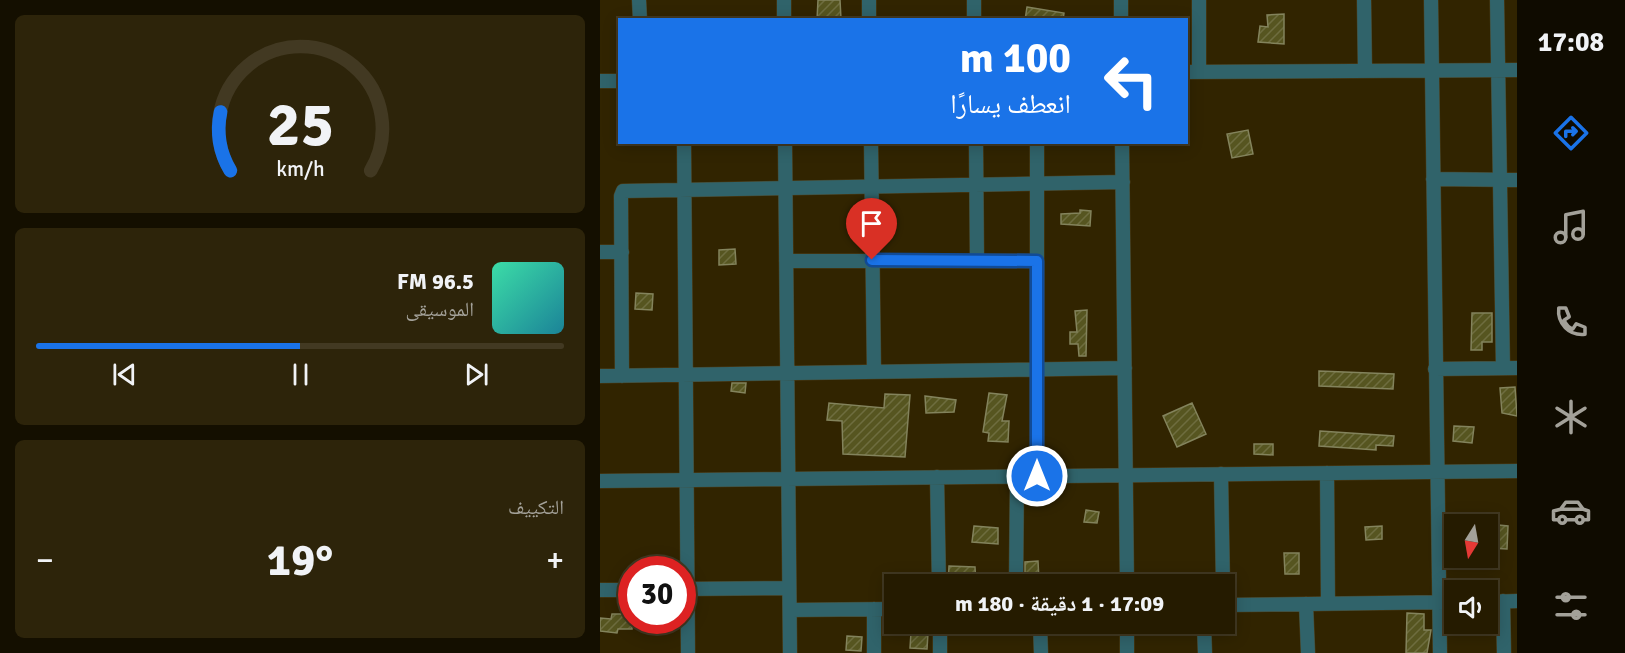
<!DOCTYPE html>
<html lang="ar">
<head>
<meta charset="utf-8">
<style>
	body { margin:0; font-family:Signika,"Noto Naskh Arabic",sans-serif; background:#2d240a; color:#f1f3f6; direction:rtl; height:100vh; display:flex; flex-direction:column; font-size:22px; white-space:nowrap }
	* { box-sizing:border-box; margin:0 }
	p { font-size:20px; color:#a3a199 }
	.icon { flex:none; width:33px; height:33px; fill:none; stroke:currentColor; stroke-width:2; stroke-linecap:round; stroke-linejoin:round }
	.map { position:relative; flex:1; overflow:hidden; direction:ltr }
	.sheet { display:flex; flex-direction:column; gap:15px; padding:15px; background:#140f00; width:600px }
	.sheet>* { flex:none }
	.top-card { position:absolute; left:18px; top:18px; width:570px; height:126px; border-radius:0px; box-shadow:0 3px 15px #0003,0 0 0 2px #423922; direction:rtl; background:#1a73e8; color:#fff; overflow:hidden }
	.needle { width:39px; rotate:191deg }
	.controls { position:absolute; left:844px; top:514px; display:grid; gap:12px }
	.controls a { display:grid; place-items:center; width:54px; height:54px; border-radius:0px; background:#251b00; box-shadow:0 3px 15px #0003,0 0 0 2px #423922; font-size:30px }
	.speed { position:absolute; left:18px; top:556px; display:flex; gap:12px; font-size:30px; font-weight:700; text-align:center }
	.speed>* { display:grid; place-content:center; width:78px; height:78px; border-radius:50%; background:#251b00; box-shadow:0 3px 15px #0003,0 0 0 2px #423922; line-height:1 }
	.speed .limit { border:9px solid #d22; background:#fff; color:#111 }
	.pin { position:absolute; display:grid; place-items:center; width:51px; height:51px; color:#fff; margin:-62px -26px; border-radius:50% 50% 50% 0; rotate:-45deg; box-shadow:0 0 6px #0007 }
	.pin .icon { rotate:45deg }
	.me { position:absolute; width:66px; margin:-33px; rotate:0deg; stroke-linejoin:round; filter:drop-shadow(0 0 4px #0008) }
	.turn { display:flex; align-items:center; gap:21px; height:126px; padding:0 18px; font-size:27px }
	.turn .icon { width:78px; height:78px; stroke-width:2.5 }
	.turn b { display:block; font-size:42px; line-height:51px }
	.big { font-size:45px; font-weight:800; line-height:1.1 }
	.sheet .widget { flex:1; display:flex; flex-direction:column; justify-content:center; gap:9px; min-width:0; padding:0 21px; border-radius:9px; background:#2d240a }
	.sheet .dial { align-items:center; gap:0 }
	.dial svg { height:156px; overflow:visible; fill:none; stroke:#423922; stroke-width:7; stroke-linecap:round; text-anchor:middle }
	.dial text { fill:#f1f3f6; stroke:none }
	.song { display:flex; align-items:center; gap:18px }
	.cover { width:72px; height:72px; border-radius:9px; background:linear-gradient(135deg,hsl(160 70% 55%),hsl(190 70% 35%)) }
	.played { height:6px; border-radius:3px; background:linear-gradient(90deg,#1a73e8 50%,#423922 50%) }
	.keys { display:flex; justify-content:space-around; direction:ltr }
	.heat { display:flex; justify-content:space-between; align-items:center; font-size:33px; direction:ltr }
	.trip { position:absolute; left:284px; top:574px; width:351px; height:60px; border-radius:0px; background:#251b00; box-shadow:0 3px 15px #0003,0 0 0 2px #423922; font-weight:800; line-height:60px; text-align:center; direction:rtl }
	main { display:flex; flex:1; min-height:0 }
	.tabs { display:flex; flex-direction:column; width:108px; justify-content:space-around; align-items:center; background:#0f0b00; color:#a3a199 }
	.tabs .icon { width:42px; height:42px }
	.tabs .selected { color:#1a73e8 }
	.tabs b { font-size:27px; color:#f1f3f6 }
	.map>svg:first-child { display:block }
	.building { fill:url(#building-hatch); stroke:#83835c; stroke-width:1.5 }
	.lines { fill:none; stroke-linecap:round; stroke-linejoin:round }
	.street-casing { stroke:#4e4220; stroke-width:15 }
	.street { stroke:#30636a; stroke-width:14 }
	.route-casing { stroke:#114b97; stroke-width:15 }
	.route { stroke:#1a73e8; stroke-width:10 }
</style>
</head>
<body>
<main>
<nav class="tabs">
<b>17:08</b>
<svg class="icon selected" aria-label="directions" viewBox="0 0 24 24"><path d="M12 3l9 9-9 9-9-9zM9 14v-3h6M13 9l2 2-2 2"/></svg>
<svg class="icon" aria-label="music" viewBox="0 0 24 24"><path d="M9 18V5l10-2v13"/><circle cx="6" cy="18" r="3"/><circle cx="16" cy="16" r="3"/></svg>
<svg class="icon" aria-label="phone" viewBox="0 0 24 24"><path d="M5 4h4l2 5-3 2q2 4 5 5l2-3 5 2v4C11 20 4 13 5 4z"/></svg>
<svg class="icon" aria-label="climate" viewBox="0 0 24 24"><path d="M12 3v18M4 7l16 10M4 17L20 7"/></svg>
<svg class="icon" aria-label="car" viewBox="0 0 24 24"><path d="M5 17H2v-5l4-1 3-4h7l3 4 3 1v5h-3M9 17h6M6 11h13"/><circle cx="7" cy="17" r="2"/><circle cx="17" cy="17" r="2"/></svg>
<svg class="icon" aria-label="filters" viewBox="0 0 24 24"><path d="M4 7h16M4 17h16"/><circle cx="9" cy="7" r="2"/><circle cx="15" cy="17" r="2"/></svg>
</nav>
<div class="map">
<svg width="917" height="653" viewBox="0 0 917 653">
	<defs>
		<pattern id="building-hatch" width="6" height="6" patternUnits="userSpaceOnUse" patternTransform="scale(1.5)"><rect width="6" height="6" fill="#565520"/><path d="M-1 1l2-2M0 6l6-6M5 7l2-2" fill="none" stroke="#6e6d3f"/></pattern>
	</defs>
	<rect width="100%" height="100%" fill="#312400"/>
	<path class="building" d="M218 0H240L241 19 217 20Z
		M427 7 464 13 463 20H425Z
		M684 14V44L658 42 660 26 668 27 667 15Z
		M648 130 653 154 632 158 627 134Z
		M480 210 491 211 490 226 461 224V214L480 213Z
		M135 249 136 264 119 265V250Z
		M36 293 53 294 52 310 35 309Z
		M487 310 486 356H479L478 344H470V332H477L475 311Z
		M872 313H892V342H882V350H871Z
		M719 371 794 374 793 389 719 386Z
		M132 383H146L145 393 131 391Z
		M915 387 917 416 902 413 900 388Z
		M389 393 407 395 402 421H409L408 442 388 441 389 433 383 432Z
		M285 394 310 395 305 457 243 454 242 421 227 420 229 403 284 408Z
		M325 396 356 400 354 412 326 413Z
		M592 403 606 434 577 447 563 416Z
		M854 426 874 427 872 443 853 441Z
		M720 431 794 436 793 446 776 445V450L719 446Z
		M654 444H673V455L654 454Z
		M486 510 499 512 497 523 484 522Z
		M888 524 908 526 907 549 889 548Z
		M374 526 398 528V544L372 542Z
		M782 526V539L766 540 765 527Z
		M684 553H699V574H685Z
		M438 561 439 581 425 582V562Z
		M349 566 375 567 376 585H348Z
		M807 613 824 614V630H831L827 653H806Z
		M12 614H32V629H18L17 633 0 631V618L11 619Z
		M311 632 328 633 327 649 310 648Z
		M247 636 262 637 261 651 246 650Z"/>
	<g class="lines">
		<defs>
			<path id="street" d="M39 0 40 20
				M184 0V20
				M269 0V20
				M374 0V20
				M521 0V20
				M599 0V71
				M764 0 765 71
				M831 0 840 653
				M897 0 903 368
				M586 72 917 70
				M0 81H20
				M84 142 88 653
				M185 142 190 653
				M271 142 274 372
				M376 142 377 261
				M522 142 527 585
				M833 179 917 180
				M0 252H22
				M186 261H437
				M835 369 917 368
				M0 376 525 368
				M22 376 21 196 23 191 523 182
				M727 473 728 604
				M621 474 623 585
				M437 476V142
				M337 477 339 585
				M0 481 917 471
				M416 585 417 477
				M82 589 189 588
				M0 590H32
				M903 601 904 653
				M888 602 917 601
				M706 604 708 653
				M624 605 855 602
				M274 609V653
				M190 610 294 609
				M340 624V653
				M440 624 441 653
				M527 624V653
				M604 624 605 653"/>
		</defs>
		<use href="#street" class="street-casing"/>
		<use href="#street" class="street"/>
	</g>
	<g class="lines">
		<defs>
			<path id="route" d="M272 260 437 261V476"/>
		</defs>
		<use href="#route" class="route-casing"/>
		<use href="#route" class="route"/>
	</g>
</svg>
<div class="controls">
<a><svg class="needle" viewBox="-14 -14 28 28"><path d="M0-13l5 13h-10z" fill="#e53935"/><path d="M0 13l5-13h-10z" fill="#a3a199"/></svg></a>
<a><svg class="icon" aria-label="sound" viewBox="0 0 24 24"><path d="M4 9h4l5-4v14l-5-4H4zM17 9q2 3 0 6"/></svg></a>
</div>
<div class="speed"><div class="limit">30</div></div>
<div class="pin" style="left:272px;top:260px;background:#d93025"><svg class="icon" aria-label="arrive" viewBox="0 0 24 24"><path d="M6 21V4h12l-3 4 3 4H6"/></svg></div>
<svg class="me" style="left:437px;top:476px" viewBox="-20 -20 40 40"><circle r="17" fill="#1a73e8" stroke="#fff" stroke-width="3"/><path d="M0-11L8 9 0 5-8 9z" fill="#fff"/></svg>
<div class="trip">17:09 · 1 دقيقة · 180 m</div>
<div class="top-card">
<div class="turn"><svg class="icon" aria-label="left" viewBox="0 0 24 24"><path d="M17 20v-9H6M10 6l-5 5 5 5"/></svg><div><b>100 m</b>انعطف يسارًا</div></div>
</div>
</div>
<section class="sheet">
<div class="widget dial"><svg viewBox="0 0 100 80">
<path d="M14 69A42 42 0 1 1 86 69"/>
<path d="M14 69A42 42 0 0 1 9 39" stroke="#1a73e8"/>
<text x="50" y="56" font-size="32" font-weight="700">25</text>
<text x="50" y="72" font-size="11">km/h</text>
</svg></div>
<div class="widget">
<div class="song"><i class="cover"></i><div><b>96.5 FM</b><p>الموسيقى</p></div></div>
<div class="played"></div>
<div class="keys"><svg class="icon" aria-label="previous" viewBox="0 0 24 24"><path d="M18 5L8 12l10 7zM5 5v14"/></svg><svg class="icon" aria-label="pause" viewBox="0 0 24 24"><path d="M8 5v14M16 5v14"/></svg><svg class="icon" aria-label="next" viewBox="0 0 24 24"><path d="M6 5l10 7-10 7zM19 5v14"/></svg></div>
</div>
<div class="widget"><p>التكييف</p>
<div class="heat"><a>−</a><b class="big">19°</b><a>+</a></div>
</div>
</section>
</main>
</body>
</html>
